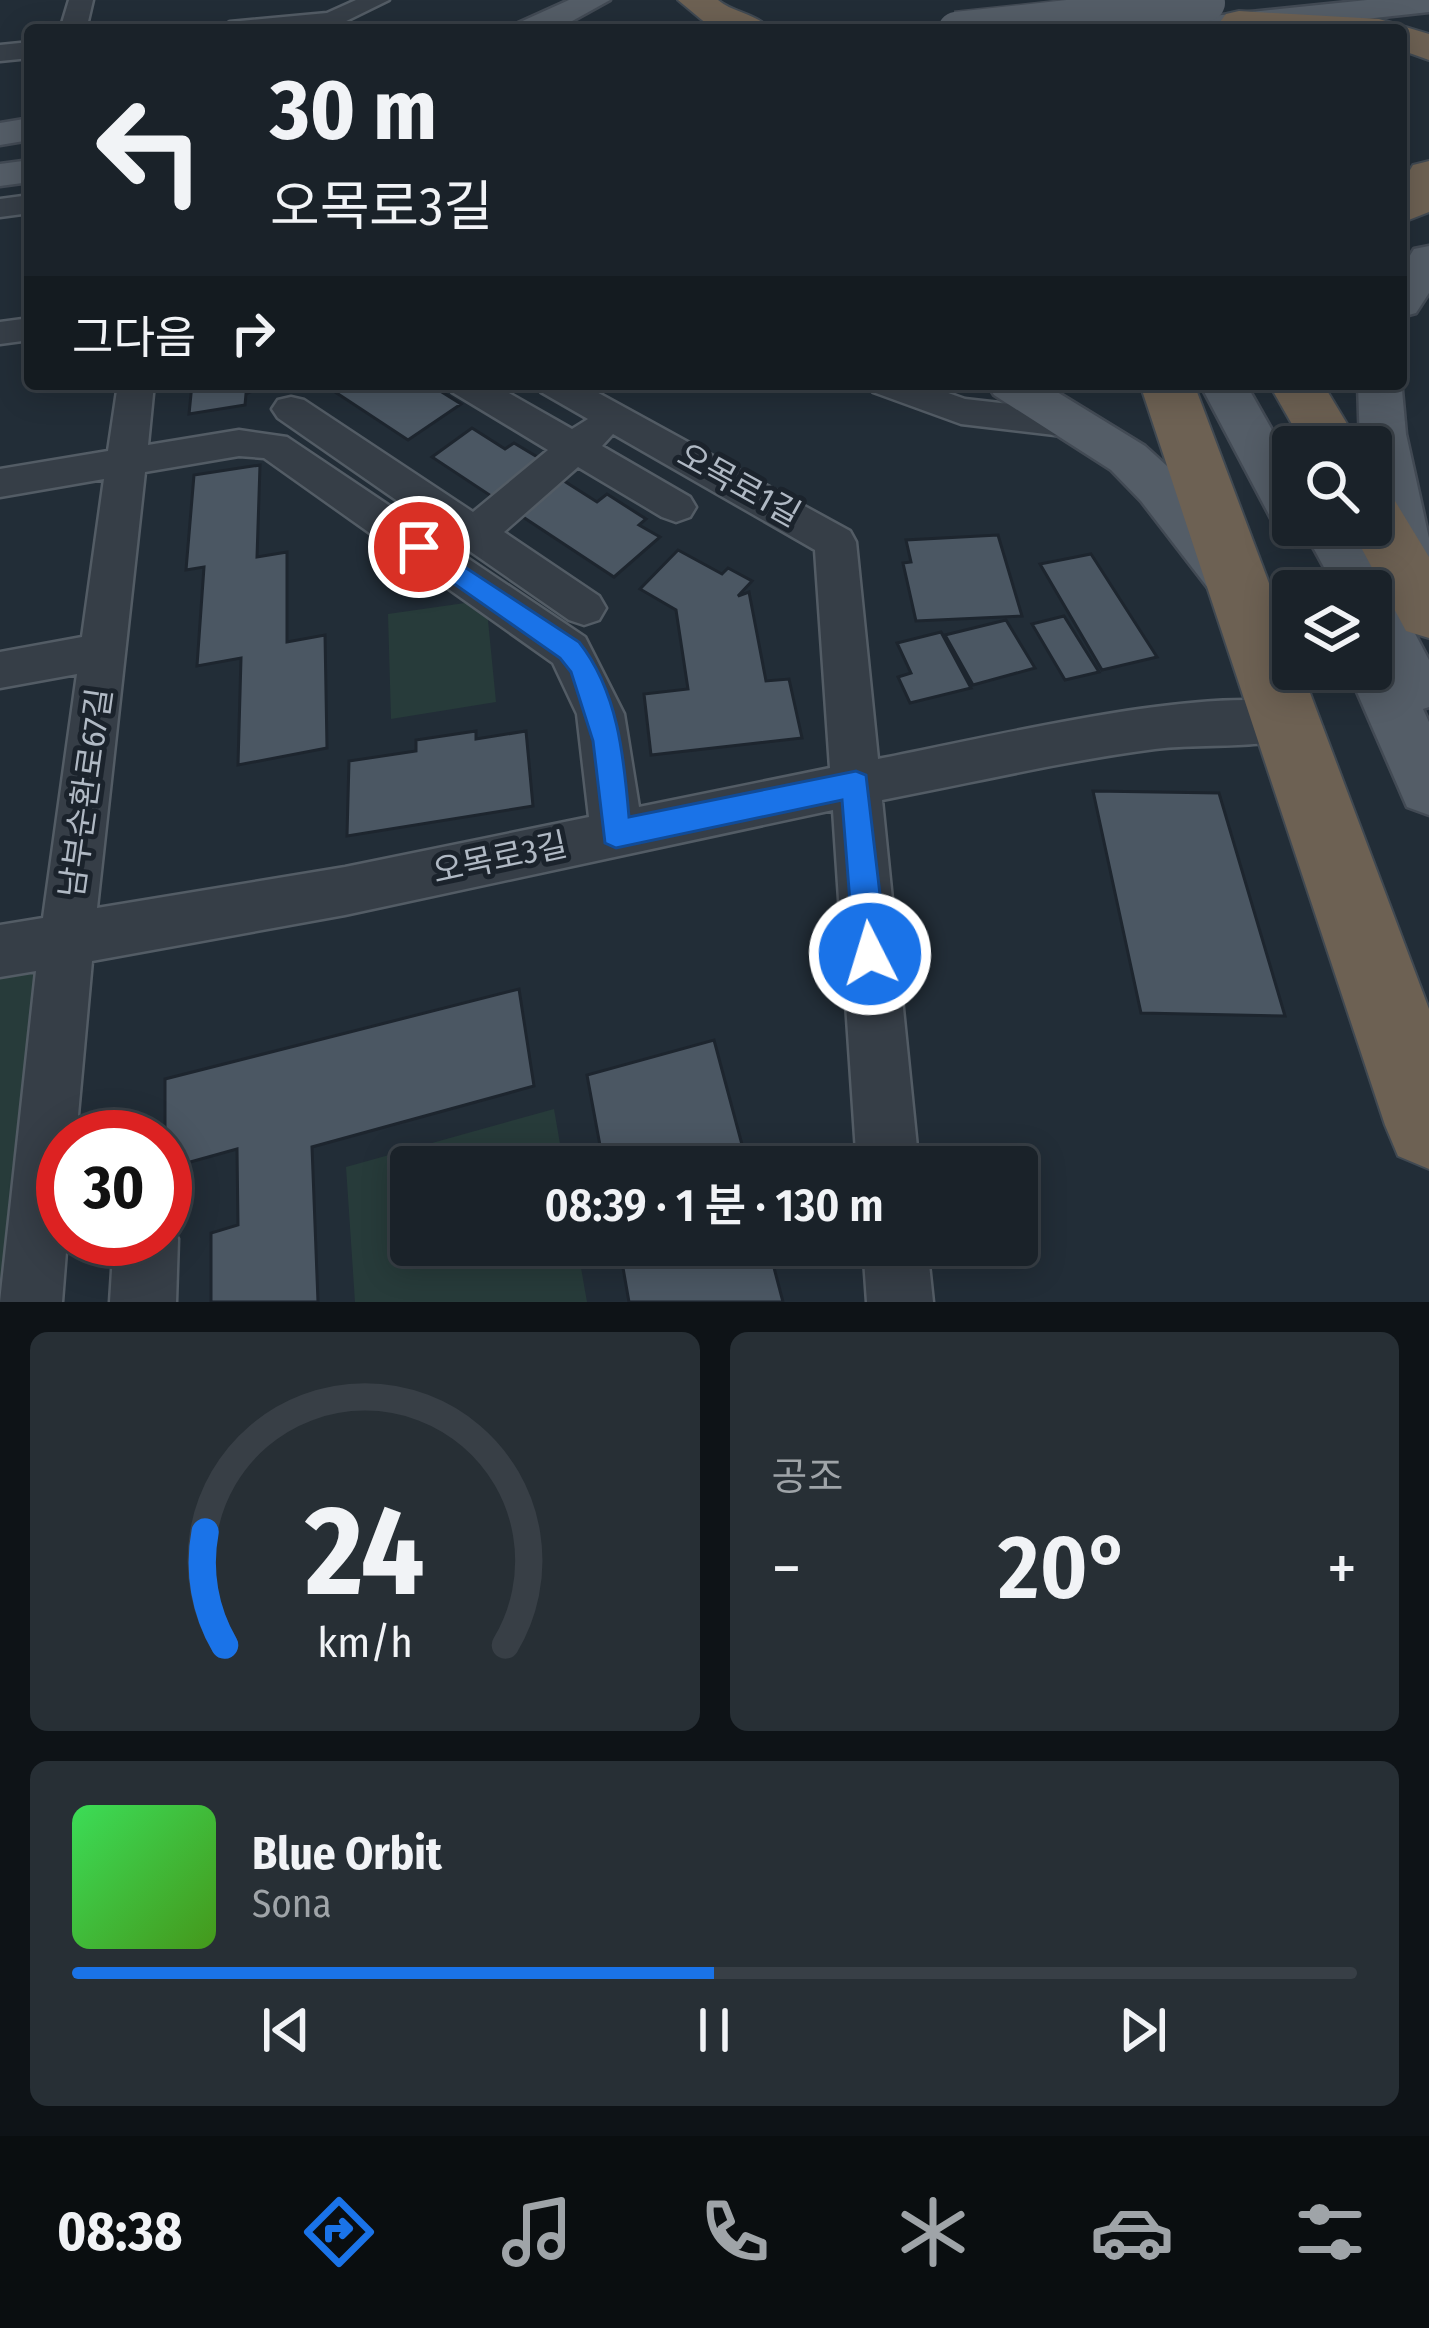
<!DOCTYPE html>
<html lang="ko">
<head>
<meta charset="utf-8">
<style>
	body { margin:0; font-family:"Fira Sans Condensed","Noto Sans KR",sans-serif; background:#272f35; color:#f1f3f6; height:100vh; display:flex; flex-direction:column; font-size:45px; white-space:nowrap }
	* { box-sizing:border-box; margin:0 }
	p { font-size:39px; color:#9fa4a8 }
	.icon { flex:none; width:66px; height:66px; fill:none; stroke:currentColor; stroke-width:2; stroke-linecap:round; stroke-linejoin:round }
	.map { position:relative; height:1302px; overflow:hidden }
	.details { display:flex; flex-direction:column; gap:30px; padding:30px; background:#0e1317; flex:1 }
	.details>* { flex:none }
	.guide { position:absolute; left:24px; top:24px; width:1383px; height:366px; border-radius:12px; box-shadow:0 6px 30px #0003,0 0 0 3px #383f46; background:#1a2229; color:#f1f3f6; overflow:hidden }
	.buttons { position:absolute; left:1272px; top:426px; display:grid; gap:24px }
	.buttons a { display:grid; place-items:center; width:120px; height:120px; border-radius:12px; background:#1a2229; box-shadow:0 6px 30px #0003,0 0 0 3px #383f46; font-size:60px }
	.speed { position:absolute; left:36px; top:1110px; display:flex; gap:24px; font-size:60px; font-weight:700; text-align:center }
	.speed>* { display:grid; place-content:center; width:156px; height:156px; border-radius:50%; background:#1a2229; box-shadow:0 6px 30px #0003,0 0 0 3px #383f46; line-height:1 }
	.speed .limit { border:18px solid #d22; background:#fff; color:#111 }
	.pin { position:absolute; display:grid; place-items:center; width:102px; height:102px; color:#fff; margin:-51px; border:6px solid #fff; border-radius:50%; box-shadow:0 3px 12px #0007 }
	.me { position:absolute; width:132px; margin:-66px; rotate:355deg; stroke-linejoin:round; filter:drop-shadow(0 0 9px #0008) }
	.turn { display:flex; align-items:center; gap:42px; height:252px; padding:0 48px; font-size:54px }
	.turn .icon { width:156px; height:156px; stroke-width:2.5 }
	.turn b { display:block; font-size:84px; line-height:102px }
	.then { display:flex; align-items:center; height:114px; padding:0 48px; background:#0003; gap:24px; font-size:45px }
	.big { font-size:90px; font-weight:600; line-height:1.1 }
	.details .tile { flex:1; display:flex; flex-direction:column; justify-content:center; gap:18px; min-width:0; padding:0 42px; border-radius:18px; background:#272f35 }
	.details .dial { align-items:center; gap:0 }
	.dial svg { height:312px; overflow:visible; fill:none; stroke:#383f46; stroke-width:7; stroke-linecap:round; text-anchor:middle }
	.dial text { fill:#f1f3f6; stroke:none }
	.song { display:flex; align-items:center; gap:36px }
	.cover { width:144px; height:144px; border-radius:18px; background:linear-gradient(135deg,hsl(130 70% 55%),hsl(100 70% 35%)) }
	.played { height:12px; border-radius:6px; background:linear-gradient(90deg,#1a73e8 50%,#383f46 50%) }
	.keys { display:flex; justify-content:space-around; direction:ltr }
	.heat { display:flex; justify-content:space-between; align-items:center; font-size:66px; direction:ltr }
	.details .tiles { flex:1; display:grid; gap:30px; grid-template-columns:1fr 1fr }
	.tile:last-child { grid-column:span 2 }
	.trip { position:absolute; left:390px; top:1146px; width:648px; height:120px; border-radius:12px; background:#1a2229; box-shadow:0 6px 30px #0003,0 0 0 3px #383f46; font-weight:600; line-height:120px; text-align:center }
	.menu { display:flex; height:192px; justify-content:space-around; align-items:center; background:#0a0e10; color:#9fa4a8 }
	.menu .icon { width:84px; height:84px }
	.menu .active { color:#1a73e8 }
	.menu b { font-size:54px; color:#f1f3f6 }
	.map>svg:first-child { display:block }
	.green { fill:#273b3a }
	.building { fill:#4b5763; stroke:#1d252e; stroke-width:3 }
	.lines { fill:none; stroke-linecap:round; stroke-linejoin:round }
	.minor-casing { stroke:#535c65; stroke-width:5 }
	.major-casing { stroke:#424a54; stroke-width:5 }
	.highway-casing { stroke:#404952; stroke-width:4 }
	.minor { fill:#363e47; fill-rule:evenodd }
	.major { fill:#545d67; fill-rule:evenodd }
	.highway { fill:#6d6153; fill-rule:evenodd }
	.major-bridge-casing { stroke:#424a54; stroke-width:39; stroke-linecap:butt }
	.major-bridge { stroke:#545d67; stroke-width:36 }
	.route { fill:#1a73e8; stroke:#114b97; stroke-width:3 }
	.labels { text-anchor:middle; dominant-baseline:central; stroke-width:10; stroke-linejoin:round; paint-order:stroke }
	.street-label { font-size:33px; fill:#b0b9c4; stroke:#1b232c }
</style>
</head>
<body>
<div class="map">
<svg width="1429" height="1302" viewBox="0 0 1429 1302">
	<rect width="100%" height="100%" fill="#222d37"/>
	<path class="green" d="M486 600 496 702 391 719 388 614Z
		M67 936 0 1302V951Z
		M554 1109 564 1167H411V1245H577L587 1302H355L346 1167Z"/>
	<path class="building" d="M192 384H267L246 394 245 405 189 414Z
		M323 384H429L461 404 408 440Z
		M472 428 505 449 514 443 544 461 539 465 597 502 607 494 646 519 639 525 660 537 614 577 432 457Z
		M260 465 257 557 287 552V642L325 635 327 748 238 765 241 658 197 666 204 567 186 570 194 475Z
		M998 535 1022 616 916 621 903 563 911 562 906 540Z
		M678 550 722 574 728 568 752 581 738 596 749 592 766 681 789 679 802 738 651 755 644 694 688 689 676 610 640 589Z
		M1091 554 1157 657 1102 670 1040 564Z
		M1064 616 1099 672 1065 680 1032 624Z
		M1006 620 1035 668 973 685 945 635Z
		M941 632 971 688 910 703 898 677 911 673 897 643Z
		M476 731V739L526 731 533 806 347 836 349 761 416 751V740Z
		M1093 791 1219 793 1285 1016 1141 1013Z
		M519 989 534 1086 312 1147 318 1302H211V1233L238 1225 237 1149 165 1169V1079Z
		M714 1040 748 1167H604L587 1075Z
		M619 1245H768L783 1302H629Z"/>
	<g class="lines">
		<defs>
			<path id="minor" d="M69 0H93L86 30H60Z
				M356 0H389L332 28 217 30 230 22 327 13Z
				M30 42V58L0 61V45Z
				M30 195V213L0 217V199Z
				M30 318V340L0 344V322Z
				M118 384H154L148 445 239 430 287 437 585 637 624 714 639 807 830 768 815 550 613 434 602 446 690 497 696 507 690 517 676 522 662 517 578 467 504 532 599 596 606 608 599 620 584 625 569 620 278 418 272 409 278 400 291 397 304 400 473 512 548 450 452 392 447 384H493L572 429 588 419 541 392 536 384H582L850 531 856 542 878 759C970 742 1222 679 1302 707L1309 721 1302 735C1258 750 1202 743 1155 749 1063 761 972 783 882 800L919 1167H857L833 810 345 915 92 961 76 1137H63V1239H67L62 1302H0L36 971 0 977V925L43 918 77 674 0 688V652L82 637 104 479 0 497V469L108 451ZM239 456 264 458 553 663 577 714 589 817 345 867 97 908 145 472Z
				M868 384H923L965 399 1080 412 1093 416 1099 425 1093 434 1080 438 961 424 873 392Z
				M165 1215 178 1239 176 1302H110L114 1239H165Z
				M863 1245H927L933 1302H867Z"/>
			<path id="major" d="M569 0H610L556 30H514L518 23Z
				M1367 0H1429V12L1265 30H1158L1174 20Z
				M30 118V140L0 145V123Z
				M30 160V182L0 186V164Z
				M1429 246V293L1416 313 1401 317V270L1414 249Z
				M1401 379 1406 434 1429 538V594L1411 600 1394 594 1429 660V707L1423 709 1429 722V815L1407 807 1347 669H1371V591H1337L1303 529 1293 532 1275 526 1200 384H1246L1293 467V525H1353L1383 576 1371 507V447H1360L1358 384H1401Z
				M987 384H1044L1145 446 1177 475 1256 571 1264 586 1256 601 1237 607 1218 601 1141 501 1111 470 994 395Z"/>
			<path id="highway" d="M678 0H718C733 13 759 14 770 30H714Z
				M1239 11 1379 19 1429 34V60L1401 50V30H1226L1220 22 1226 14Z
				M1429 161V212L1401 223V185L1413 165Z
				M1140 384H1194L1293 647V669H1301L1429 1009V1169L1398 1156 1385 1125Z
				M1269 384H1323L1361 447H1305Z
				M1371 489 1392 496 1429 557V638L1406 631 1349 525H1371Z"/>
		</defs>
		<use href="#minor" class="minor-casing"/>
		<use href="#major" class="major-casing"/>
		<use href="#highway" class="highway-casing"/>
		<use href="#minor" class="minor"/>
		<use href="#major" class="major"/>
		<use href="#highway" class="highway"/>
		<defs>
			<path id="major-bridge" d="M956 30 1207 3"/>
		</defs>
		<use href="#major-bridge" class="major-bridge-casing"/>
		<use href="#major-bridge" class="major-bridge"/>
	</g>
	<path class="route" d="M419 537 579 642C618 691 624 757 629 817L856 771 866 775 887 954 882 966 870 970 859 966 854 954 842 800 616 848 605 843 593 741 571 672 560 658 410 553 406 547Z"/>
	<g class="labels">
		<g class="street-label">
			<text transform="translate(739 485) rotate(29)">오목로1길</text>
			<text transform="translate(86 793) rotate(-82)">남부순환로67길</text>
			<text transform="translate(500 858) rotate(-12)">오목로3길</text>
		</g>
	</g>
</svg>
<div class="buttons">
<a><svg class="icon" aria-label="search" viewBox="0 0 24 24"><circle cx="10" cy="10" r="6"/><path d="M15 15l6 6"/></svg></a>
<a><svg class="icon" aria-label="layers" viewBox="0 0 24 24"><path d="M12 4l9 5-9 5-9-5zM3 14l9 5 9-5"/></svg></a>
</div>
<div class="speed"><div class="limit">30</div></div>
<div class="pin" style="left:419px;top:547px;background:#d93025"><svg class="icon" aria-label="arrive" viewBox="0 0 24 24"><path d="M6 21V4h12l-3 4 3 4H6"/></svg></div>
<svg class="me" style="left:870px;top:954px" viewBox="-20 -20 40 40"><circle r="17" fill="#1a73e8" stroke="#fff" stroke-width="3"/><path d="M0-11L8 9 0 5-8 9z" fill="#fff"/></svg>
<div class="trip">08:39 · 1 분 · 130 m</div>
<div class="guide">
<div class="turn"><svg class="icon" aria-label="left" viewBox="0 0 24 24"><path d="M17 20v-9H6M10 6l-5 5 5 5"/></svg><div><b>30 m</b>오목로3길</div></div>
<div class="then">그다음<svg class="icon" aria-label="right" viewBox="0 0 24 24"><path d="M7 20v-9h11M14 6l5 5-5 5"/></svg></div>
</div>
</div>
<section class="details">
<div class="tiles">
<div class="tile dial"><svg viewBox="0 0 100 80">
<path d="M14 69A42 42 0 1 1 86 69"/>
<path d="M14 69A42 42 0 0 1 9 40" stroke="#1a73e8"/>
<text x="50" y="56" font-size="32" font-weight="700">24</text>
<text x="50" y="72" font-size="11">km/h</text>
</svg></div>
<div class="tile"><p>공조</p>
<div class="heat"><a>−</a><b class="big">20°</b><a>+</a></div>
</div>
<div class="tile">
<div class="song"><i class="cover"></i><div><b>Blue Orbit</b><p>Sona</p></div></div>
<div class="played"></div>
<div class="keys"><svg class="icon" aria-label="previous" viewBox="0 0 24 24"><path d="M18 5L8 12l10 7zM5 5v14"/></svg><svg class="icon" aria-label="pause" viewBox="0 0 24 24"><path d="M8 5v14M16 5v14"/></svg><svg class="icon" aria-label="next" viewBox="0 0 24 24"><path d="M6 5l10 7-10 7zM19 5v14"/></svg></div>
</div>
</div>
</section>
<nav class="menu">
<b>08:38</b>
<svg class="icon active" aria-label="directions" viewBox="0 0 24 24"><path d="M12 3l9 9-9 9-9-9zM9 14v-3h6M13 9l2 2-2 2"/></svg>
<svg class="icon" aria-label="music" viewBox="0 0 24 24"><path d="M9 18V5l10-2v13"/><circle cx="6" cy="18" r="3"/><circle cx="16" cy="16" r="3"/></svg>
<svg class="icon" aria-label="phone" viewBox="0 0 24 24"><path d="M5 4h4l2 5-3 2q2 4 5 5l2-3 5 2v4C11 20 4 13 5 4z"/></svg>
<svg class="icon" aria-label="climate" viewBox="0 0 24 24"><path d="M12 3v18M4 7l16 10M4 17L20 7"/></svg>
<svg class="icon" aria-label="car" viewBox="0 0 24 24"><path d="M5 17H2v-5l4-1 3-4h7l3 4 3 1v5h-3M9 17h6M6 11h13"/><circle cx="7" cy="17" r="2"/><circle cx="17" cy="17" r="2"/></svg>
<svg class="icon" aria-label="filters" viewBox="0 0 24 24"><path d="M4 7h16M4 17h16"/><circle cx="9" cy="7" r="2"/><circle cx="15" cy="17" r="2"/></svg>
</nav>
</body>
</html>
